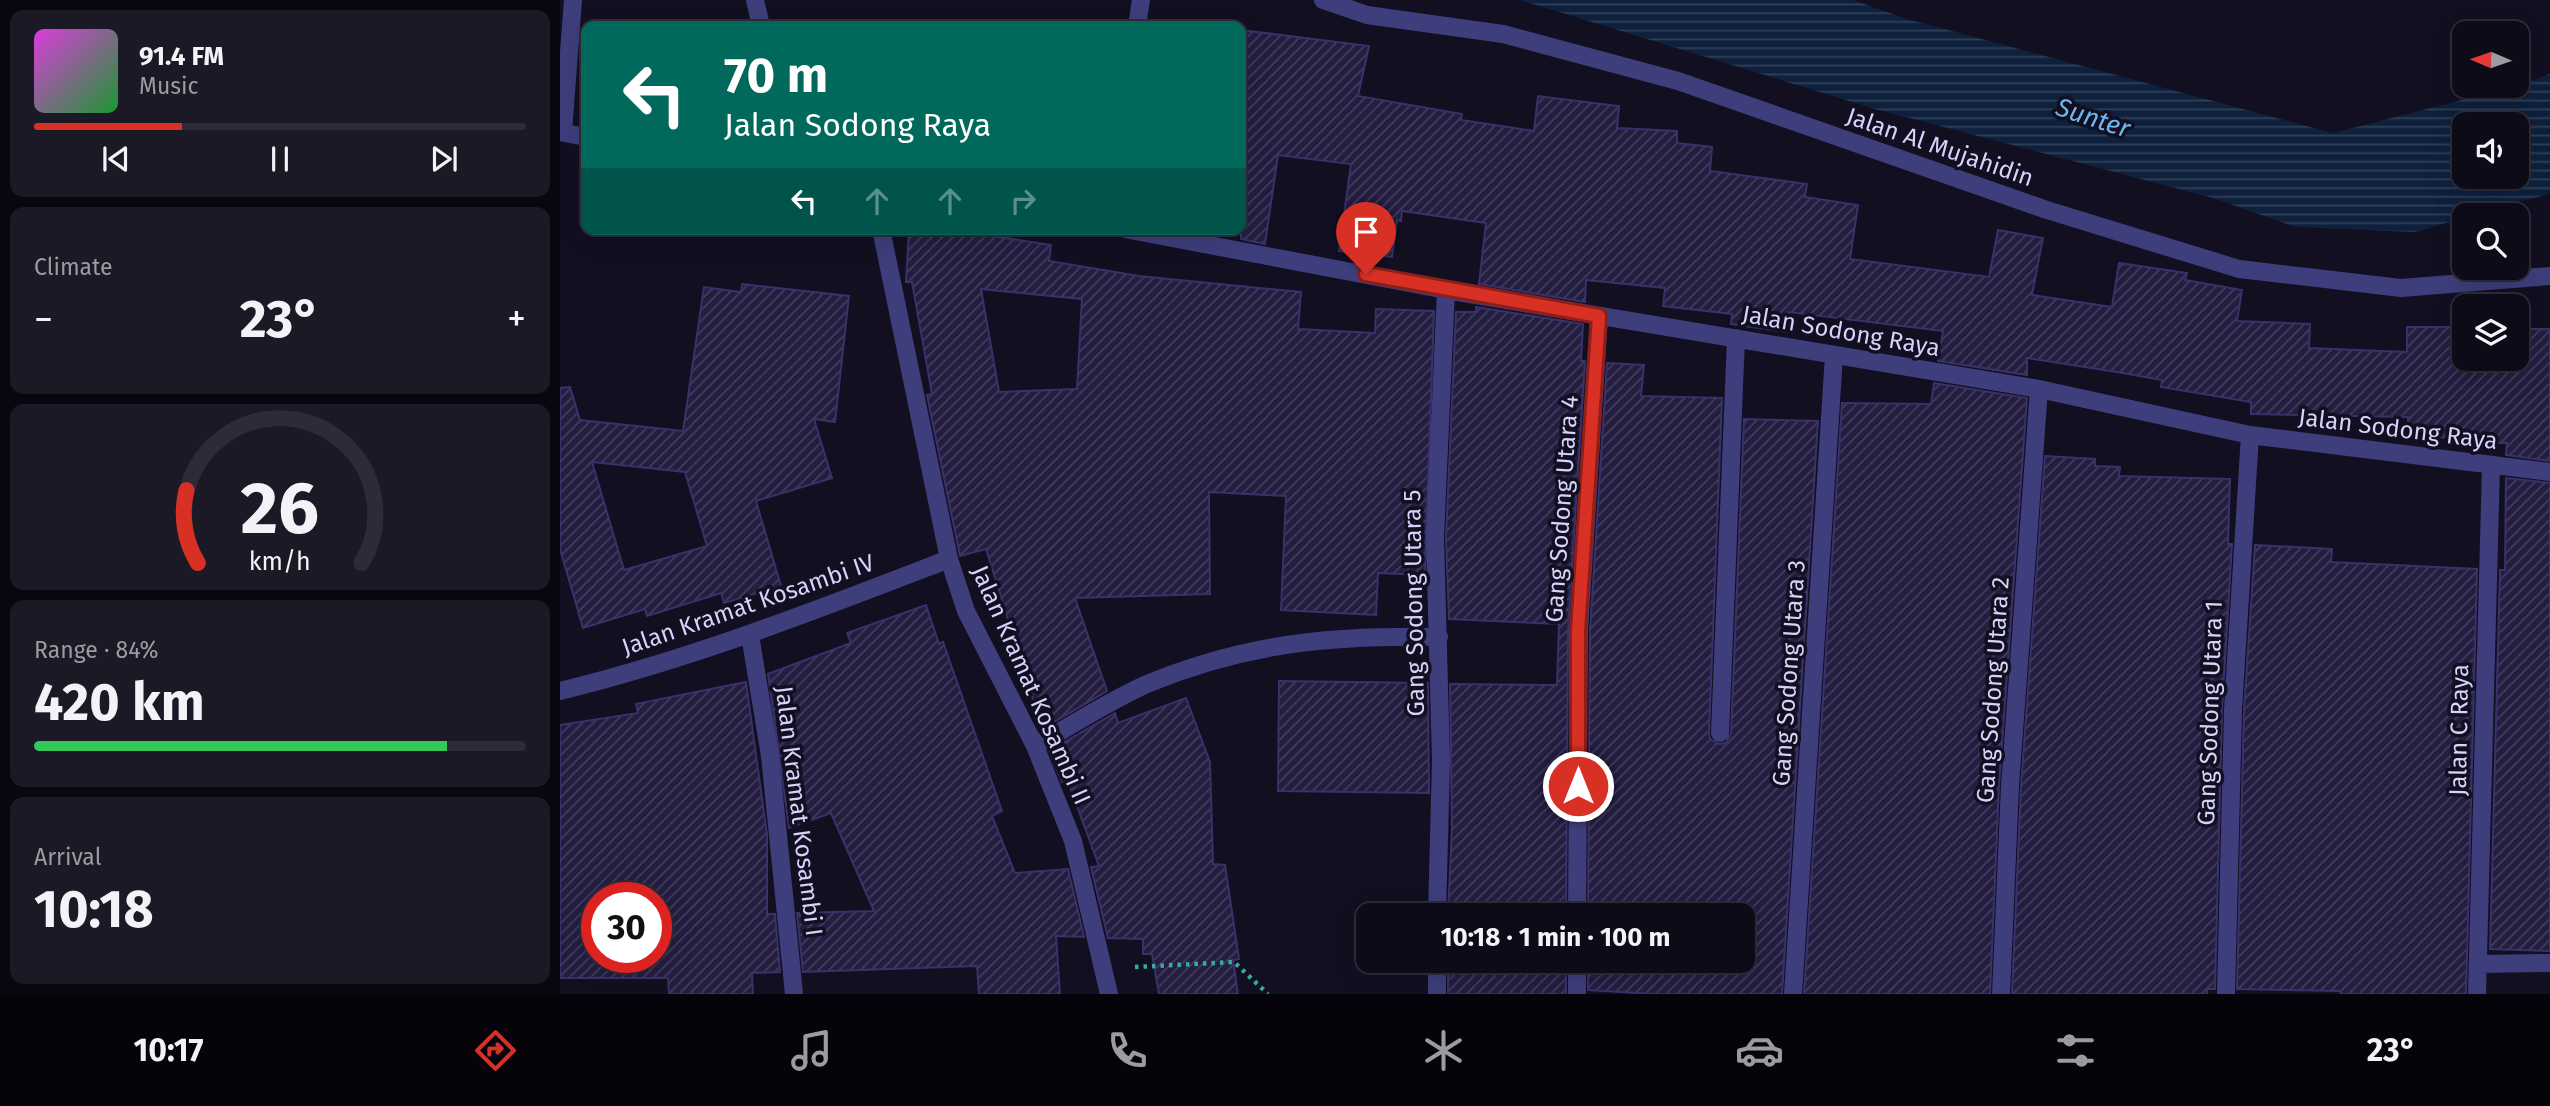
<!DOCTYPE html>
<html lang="en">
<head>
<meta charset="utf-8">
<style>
	body { margin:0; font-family:"Fira Sans",sans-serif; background:#1c1926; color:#f1f3f6; height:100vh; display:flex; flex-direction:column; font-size:26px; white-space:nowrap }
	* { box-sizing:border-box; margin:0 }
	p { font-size:23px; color:#9b9ba2 }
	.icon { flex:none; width:38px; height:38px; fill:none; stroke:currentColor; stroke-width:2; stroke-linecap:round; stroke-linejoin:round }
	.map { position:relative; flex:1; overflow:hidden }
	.details { display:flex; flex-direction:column; gap:10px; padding:10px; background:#08060e; width:560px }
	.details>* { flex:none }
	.hud { position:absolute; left:21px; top:21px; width:665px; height:214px; border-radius:14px; box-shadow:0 7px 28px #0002,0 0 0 2px #2e2b38; background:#00695c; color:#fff; overflow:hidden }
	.needle { width:46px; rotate:272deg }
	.buttons { position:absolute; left:1892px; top:21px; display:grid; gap:14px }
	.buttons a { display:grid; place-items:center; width:77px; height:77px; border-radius:14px; background:#0e0b19; box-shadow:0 7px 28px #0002,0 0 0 2px #2e2b38; font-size:35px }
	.speed { position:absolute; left:21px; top:882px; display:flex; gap:14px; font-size:35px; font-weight:700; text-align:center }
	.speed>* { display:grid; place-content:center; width:91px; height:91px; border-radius:50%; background:#0e0b19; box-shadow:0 7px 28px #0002,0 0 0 2px #2e2b38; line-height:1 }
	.speed .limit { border:10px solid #d22; background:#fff; color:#111 }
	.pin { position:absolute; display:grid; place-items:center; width:60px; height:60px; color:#fff; margin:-72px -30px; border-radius:50% 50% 50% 0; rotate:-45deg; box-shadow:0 0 7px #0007 }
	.pin .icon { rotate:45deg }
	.me { position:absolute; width:77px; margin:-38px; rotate:0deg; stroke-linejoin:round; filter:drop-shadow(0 0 5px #0008) }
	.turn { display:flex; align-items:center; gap:24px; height:147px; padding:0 28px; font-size:32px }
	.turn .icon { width:91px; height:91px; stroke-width:2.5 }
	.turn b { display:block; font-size:49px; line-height:60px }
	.lanes { display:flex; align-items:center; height:66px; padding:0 28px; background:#0003; justify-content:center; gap:35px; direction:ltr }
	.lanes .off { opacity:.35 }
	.big { font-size:52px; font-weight:700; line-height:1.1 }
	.details .tile { flex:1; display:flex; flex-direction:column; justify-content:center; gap:10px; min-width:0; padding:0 24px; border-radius:14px; background:#1c1926 }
	.details .dial { align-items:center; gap:0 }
	.dial svg { height:182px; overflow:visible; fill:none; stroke:#2e2b38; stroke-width:7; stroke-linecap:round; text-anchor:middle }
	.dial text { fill:#f1f3f6; stroke:none }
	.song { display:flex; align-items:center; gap:21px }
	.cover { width:84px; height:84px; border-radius:10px; background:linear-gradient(135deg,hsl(300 70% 55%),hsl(130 70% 35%)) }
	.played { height:7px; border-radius:4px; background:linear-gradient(90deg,#d93025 30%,#2e2b38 30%) }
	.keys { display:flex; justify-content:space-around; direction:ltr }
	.heat { display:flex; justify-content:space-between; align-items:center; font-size:38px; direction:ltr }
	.charge { height:10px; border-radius:5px; background:linear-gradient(90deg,#34c759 84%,#2e2b38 0) }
	.trip { position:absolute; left:796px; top:903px; width:399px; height:70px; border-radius:14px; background:#0e0b19; box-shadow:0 7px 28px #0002,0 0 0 2px #2e2b38; font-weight:700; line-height:70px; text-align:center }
	.dock { display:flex; height:112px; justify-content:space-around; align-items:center; background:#06040a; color:#9b9ba2 }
	.dock .icon { width:49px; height:49px }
	.dock .on { color:#d93025 }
	.dock b { font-size:32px; color:#f1f3f6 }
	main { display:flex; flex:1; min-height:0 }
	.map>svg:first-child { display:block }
	.water { fill:url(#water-rules); fill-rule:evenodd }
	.building { fill:url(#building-hatch); stroke:#3a316a; stroke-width:2; fill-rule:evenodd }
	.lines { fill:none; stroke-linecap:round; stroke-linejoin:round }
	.path { stroke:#38aa9f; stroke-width:4.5; stroke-dasharray:3.5 5; stroke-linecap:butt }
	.minor { stroke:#3e3e7c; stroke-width:18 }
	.route-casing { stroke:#8d1f18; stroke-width:18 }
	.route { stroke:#d93025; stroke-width:12 }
	.labels { text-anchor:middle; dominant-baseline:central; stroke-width:7; stroke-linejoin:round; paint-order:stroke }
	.street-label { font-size:24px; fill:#d6d3fb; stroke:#120f21 }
	.water-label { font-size:26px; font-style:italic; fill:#6ab8f2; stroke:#120f21 }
</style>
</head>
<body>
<main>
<section class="details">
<div class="tile">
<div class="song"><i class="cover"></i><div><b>91.4 FM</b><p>Music</p></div></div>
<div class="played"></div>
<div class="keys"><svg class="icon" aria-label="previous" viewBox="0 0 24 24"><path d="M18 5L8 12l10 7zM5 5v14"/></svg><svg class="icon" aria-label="pause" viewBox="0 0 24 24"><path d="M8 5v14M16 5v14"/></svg><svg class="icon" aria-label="next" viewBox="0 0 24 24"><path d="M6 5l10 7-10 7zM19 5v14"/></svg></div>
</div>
<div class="tile"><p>Climate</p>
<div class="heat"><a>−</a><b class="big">23°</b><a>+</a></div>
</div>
<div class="tile dial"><svg viewBox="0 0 100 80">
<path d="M14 69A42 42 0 1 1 86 69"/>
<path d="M14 69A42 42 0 0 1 9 37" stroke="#d93025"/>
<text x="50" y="56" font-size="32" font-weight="700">26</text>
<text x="50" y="72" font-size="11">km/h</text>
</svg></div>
<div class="tile"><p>Range · 84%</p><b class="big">420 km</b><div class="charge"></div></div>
<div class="tile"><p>Arrival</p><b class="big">10:18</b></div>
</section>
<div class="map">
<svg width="1990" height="994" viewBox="0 0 1990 994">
	<defs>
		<pattern id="water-rules" width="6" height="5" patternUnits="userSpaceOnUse" patternTransform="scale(1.75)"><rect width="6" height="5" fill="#0e203c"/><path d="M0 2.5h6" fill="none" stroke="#304059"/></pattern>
		<pattern id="building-hatch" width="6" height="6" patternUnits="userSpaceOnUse" patternTransform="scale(1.75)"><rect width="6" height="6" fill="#231d40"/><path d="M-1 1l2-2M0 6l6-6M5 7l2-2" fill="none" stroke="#423d5c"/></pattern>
	</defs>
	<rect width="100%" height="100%" fill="#120f21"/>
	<path class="water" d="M960 0H1293L1347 19 1773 133 1956 86 1990 74V194L1904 215V218L1855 232 1736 227 1653 198 1315 109ZM1904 124H1956V177H1904Z"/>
	<path class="building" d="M681 30 809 46 798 96 902 114 901 120 974 131 978 96 1059 106 1057 128 1117 131V143L1152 147 1150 171 1247 184 1245 197 1298 205 1290 259 1429 277 1438 230 1483 238 1472 295 1552 307 1559 263 1627 273 1625 280 1682 290 1677 321 1750 324 1749 348 1847 352V327H1903L1904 359H1956V329H1990V461L1946 455 1947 443 1914 442V437L1848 438V417L1691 414V402L1601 387 1602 380 1563 373 1467 358V375L1378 361 1383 331 1229 312 1226 332 1171 324 1172 314 1103 306 1105 288 1026 280 1025 302 919 284 926 223 842 211 841 221 837 220 832 257 779 251 791 164 718 155 705 244 681 239Z
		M349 231 433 236 491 245 489 261 579 276 741 292 738 329 815 333 816 309 874 311 865 575 818 573 816 615 721 610 726 496 649 492 650 594 515 598 547 691 482 729 426 549 400 556 367 395 372 394 352 282H346ZM421 289 522 299 517 389 439 392Z
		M182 284 289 296 275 422 254 419 272 478 196 501 221 586 164 603 161 593 87 616 85 609 23 628 0 549V388L10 387 20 420 123 431 144 287 181 292ZM32 462 125 472 147 546 64 570Z
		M916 307 1023 324 1021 361H1025L1008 631 1006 915H888L892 828 890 684 997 685 999 624 889 619 886 537 896 312H916Z
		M1047 363 1084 365 1081 396 1162 398 1149 733 1150 739 1159 744 1166 743 1171 733 1184 419 1258 421 1222 994H1093L1028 990V961H1183V915H1028L1030 631Z
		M1374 383 1467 398 1439 785 1430 994H1244L1282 403 1371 404Z
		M1485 456 1535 459V466L1560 467 1559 476 1670 479 1668 544H1672L1662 710 1655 989H1647V994H1452L1461 787Z
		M1946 478 1990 483V951L1930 949 1940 570H1945Z
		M1695 545 1772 549 1771 562 1917 569 1906 994H1780L1781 991 1677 989 1684 710Z
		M366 605 379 644 383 642 442 811 432 816 455 873 508 869 524 937 496 936 500 994H419L417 966 243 972 237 913 314 911 271 813 229 828 208 674 291 643 287 633Z
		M719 681 868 683 869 793 718 791Z
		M186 682 207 835V914H215L220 972 192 973 193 994H109L108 978H0V725L78 713 76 704ZM37 898H96V957H37Z
		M626 698 650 762 653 864 665 865 679 959 673 960 678 994H599L592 954H583V939L548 938 531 867 539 866 507 779 502 782 489 751 555 713 558 723Z
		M888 961H1006V994H888Z"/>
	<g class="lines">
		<path class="path" d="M575 967 674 962 708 994"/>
		<path class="minor" d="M195 0 201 26
			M763 0 807 15 943 34 1118 81 1487 210 1679 269 1841 288 1990 276
			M577 26 581 0
			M0 132 26 137
			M3 132 13 0
			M321 229 389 559 406 611 475 746 513 841 549 994
			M565 229 886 290 1479 389 1690 435 1990 472
			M190 635 210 756 234 994
			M0 691C135 658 259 609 389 559
			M1160 733 1176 338
			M475 746C512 725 549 701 587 684 686 643 773 635 879 637
			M877 915 881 761 875 537 886 290
			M1017 915 1019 631 1039 316
			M1918 964 1990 963
			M877 994V961
			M1017 994V961
			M1233 994 1274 355
			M1441 994 1450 786 1479 389
			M1666 994 1673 710 1690 435
			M1917 994 1931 466"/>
	</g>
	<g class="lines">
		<defs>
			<path id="route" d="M806 274 1039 316 1018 631V786"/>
		</defs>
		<use href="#route" class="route-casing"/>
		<use href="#route" class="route"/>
	</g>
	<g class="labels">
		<g class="street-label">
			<text transform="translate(1380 147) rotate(19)">Jalan Al Mujahidin</text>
			<text transform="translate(1281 331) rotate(10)">Jalan Sodong Raya</text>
			<text transform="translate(1838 429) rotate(7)">Jalan Sodong Raya</text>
			<text transform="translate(1002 509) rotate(-86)">Gang Sodong Utara 4</text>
			<text transform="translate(854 603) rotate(-91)">Gang Sodong Utara 5</text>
			<text transform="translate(188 605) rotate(-19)">Jalan Kramat Kosambi IV</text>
			<text transform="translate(1229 673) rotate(-86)">Gang Sodong Utara 3</text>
			<text transform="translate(471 685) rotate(66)">Jalan Kramat Kosambi II</text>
			<text transform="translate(1433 690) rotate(-86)">Gang Sodong Utara 2</text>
			<text transform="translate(1650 713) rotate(-88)">Gang Sodong Utara 1</text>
			<text transform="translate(1899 730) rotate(-89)">Jalan C Raya</text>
			<text transform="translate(239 811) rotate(83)">Jalan Kramat Kosambi I</text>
		</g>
		<g class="water-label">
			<text transform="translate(1533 118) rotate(18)">Sunter</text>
		</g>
	</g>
</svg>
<div class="buttons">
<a><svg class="needle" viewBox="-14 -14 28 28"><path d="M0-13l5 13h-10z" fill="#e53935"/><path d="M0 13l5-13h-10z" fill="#9b9ba2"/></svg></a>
<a><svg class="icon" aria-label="sound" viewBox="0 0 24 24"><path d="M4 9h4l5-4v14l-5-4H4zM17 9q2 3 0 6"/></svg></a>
<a><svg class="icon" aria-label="search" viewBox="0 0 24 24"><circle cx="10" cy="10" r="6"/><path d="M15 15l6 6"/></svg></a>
<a><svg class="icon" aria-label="layers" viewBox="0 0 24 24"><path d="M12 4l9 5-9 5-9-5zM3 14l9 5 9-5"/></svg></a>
</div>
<div class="speed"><div class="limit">30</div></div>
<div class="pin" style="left:806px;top:274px;background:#d93025"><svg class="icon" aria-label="arrive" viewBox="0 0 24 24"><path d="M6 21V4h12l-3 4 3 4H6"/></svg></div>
<svg class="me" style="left:1018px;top:786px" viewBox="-20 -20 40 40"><circle r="17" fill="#d93025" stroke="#fff" stroke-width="3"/><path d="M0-11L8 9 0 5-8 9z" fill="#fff"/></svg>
<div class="trip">10:18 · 1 min · 100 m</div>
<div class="hud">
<div class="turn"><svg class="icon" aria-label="left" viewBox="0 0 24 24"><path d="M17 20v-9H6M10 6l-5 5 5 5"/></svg><div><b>70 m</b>Jalan Sodong Raya</div></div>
<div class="lanes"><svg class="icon" aria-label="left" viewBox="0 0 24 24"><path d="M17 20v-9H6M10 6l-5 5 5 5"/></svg><svg class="icon off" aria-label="ahead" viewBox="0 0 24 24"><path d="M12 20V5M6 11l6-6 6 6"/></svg><svg class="icon off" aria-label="ahead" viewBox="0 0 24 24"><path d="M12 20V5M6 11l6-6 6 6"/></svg><svg class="icon off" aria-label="right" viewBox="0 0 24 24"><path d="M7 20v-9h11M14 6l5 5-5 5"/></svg></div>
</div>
</div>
</main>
<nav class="dock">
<b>10:17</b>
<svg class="icon on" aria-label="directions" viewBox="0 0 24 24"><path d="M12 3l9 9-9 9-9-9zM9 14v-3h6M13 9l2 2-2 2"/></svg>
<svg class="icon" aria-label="music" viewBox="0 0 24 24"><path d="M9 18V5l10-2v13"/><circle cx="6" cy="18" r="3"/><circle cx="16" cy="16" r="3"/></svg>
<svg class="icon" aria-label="phone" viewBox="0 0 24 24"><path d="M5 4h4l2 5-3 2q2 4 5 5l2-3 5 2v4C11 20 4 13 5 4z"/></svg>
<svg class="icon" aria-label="climate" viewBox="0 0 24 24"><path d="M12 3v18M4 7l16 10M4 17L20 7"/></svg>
<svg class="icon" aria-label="car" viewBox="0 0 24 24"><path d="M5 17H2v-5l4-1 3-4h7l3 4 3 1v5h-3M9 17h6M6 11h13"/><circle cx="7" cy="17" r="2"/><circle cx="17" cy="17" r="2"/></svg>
<svg class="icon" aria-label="filters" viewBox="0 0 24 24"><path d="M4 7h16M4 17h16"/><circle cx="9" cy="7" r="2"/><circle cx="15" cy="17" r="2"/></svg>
<b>23°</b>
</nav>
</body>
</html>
